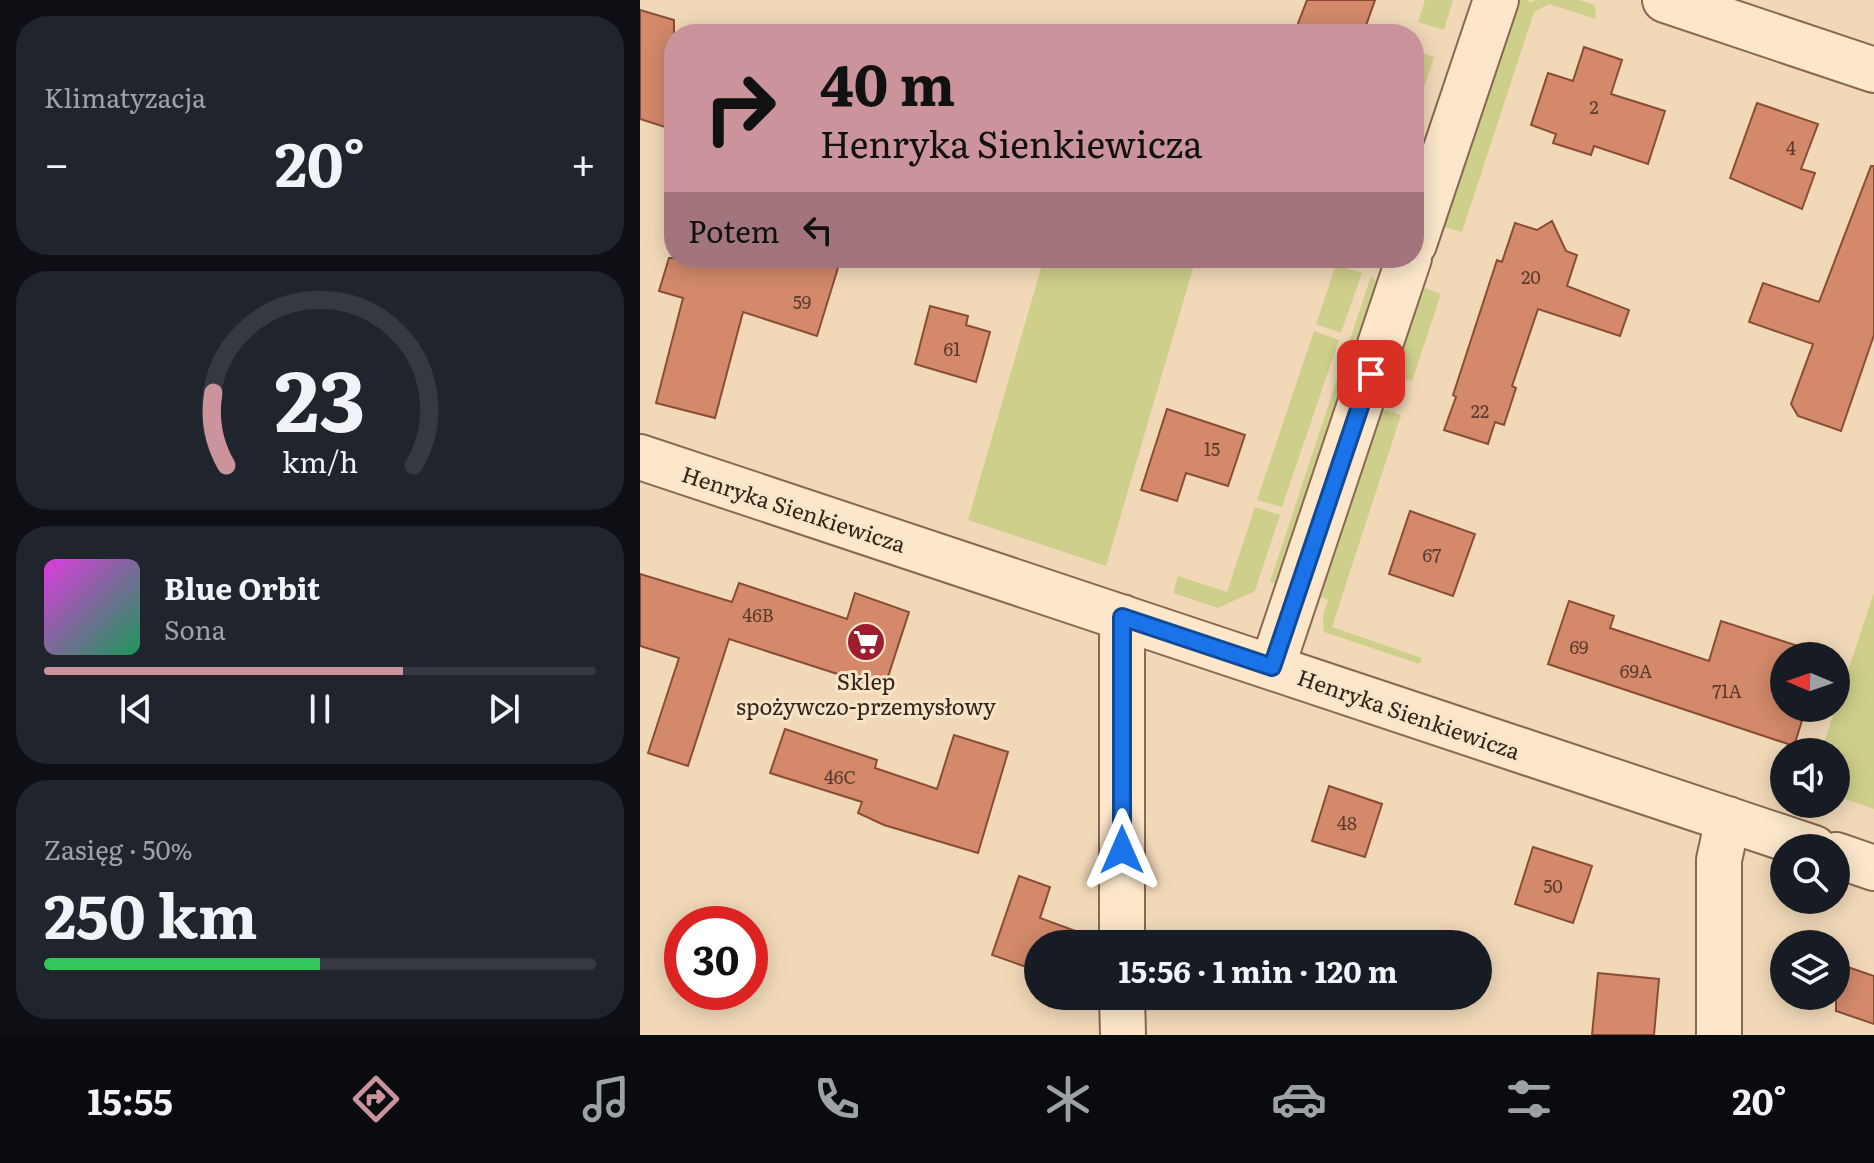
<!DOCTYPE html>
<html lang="pl">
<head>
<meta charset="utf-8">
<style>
	body { margin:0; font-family:Literata,serif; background:#20242c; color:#f1f3f6; height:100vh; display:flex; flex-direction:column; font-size:30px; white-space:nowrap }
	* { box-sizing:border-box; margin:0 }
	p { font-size:26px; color:#9ea1a6 }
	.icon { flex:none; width:44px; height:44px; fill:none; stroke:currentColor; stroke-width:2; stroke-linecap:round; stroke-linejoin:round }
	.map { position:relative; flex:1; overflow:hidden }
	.details { display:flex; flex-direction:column; gap:16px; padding:16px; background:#0d0f14; width:640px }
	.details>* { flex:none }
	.banner { position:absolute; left:24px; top:24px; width:760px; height:244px; border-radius:32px; box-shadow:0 4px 20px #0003; background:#cb939c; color:#111; overflow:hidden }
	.needle { width:52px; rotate:272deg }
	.tools { position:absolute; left:1130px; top:642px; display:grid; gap:16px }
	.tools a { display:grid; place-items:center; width:80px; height:80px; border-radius:50%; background:#171b24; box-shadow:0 4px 20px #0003; font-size:40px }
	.speed { position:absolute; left:24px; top:906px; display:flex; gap:16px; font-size:40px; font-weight:700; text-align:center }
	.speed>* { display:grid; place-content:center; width:104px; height:104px; border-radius:50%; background:#171b24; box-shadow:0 4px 20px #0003; line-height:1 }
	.speed .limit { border:12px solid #d22; background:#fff; color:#111 }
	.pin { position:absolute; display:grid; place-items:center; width:68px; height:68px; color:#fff; margin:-34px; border-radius:16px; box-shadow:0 4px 12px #0006 }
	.me { position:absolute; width:88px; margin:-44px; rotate:0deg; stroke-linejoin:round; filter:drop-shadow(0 0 6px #0008) }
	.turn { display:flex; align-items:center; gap:28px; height:168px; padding:0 24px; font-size:36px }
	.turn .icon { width:104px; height:104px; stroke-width:2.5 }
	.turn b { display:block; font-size:56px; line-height:68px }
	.then { display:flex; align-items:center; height:76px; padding:0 24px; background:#0003; gap:16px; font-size:30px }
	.big { font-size:60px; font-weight:700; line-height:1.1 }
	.details .widget { flex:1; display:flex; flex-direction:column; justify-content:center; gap:12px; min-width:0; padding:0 28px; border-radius:32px; background:#20242c }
	.details .dial { align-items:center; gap:0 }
	.dial svg { height:208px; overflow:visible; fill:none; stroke:#363941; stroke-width:7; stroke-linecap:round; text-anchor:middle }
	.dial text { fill:#f1f3f6; stroke:none }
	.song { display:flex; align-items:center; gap:24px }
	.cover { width:96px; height:96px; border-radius:12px; background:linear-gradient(135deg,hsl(300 70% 55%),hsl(150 70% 35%)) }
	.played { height:8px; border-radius:4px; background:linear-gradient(90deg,#cb939c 65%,#363941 65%) }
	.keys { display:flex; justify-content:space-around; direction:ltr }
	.heat { display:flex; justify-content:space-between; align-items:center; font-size:44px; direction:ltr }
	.charge { height:12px; border-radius:6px; background:linear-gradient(90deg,#34c759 50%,#363941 0) }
	.trip { position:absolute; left:384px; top:930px; width:468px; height:80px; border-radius:40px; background:#171b24; box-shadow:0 4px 20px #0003; font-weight:700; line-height:80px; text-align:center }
	.tab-bar { display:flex; height:128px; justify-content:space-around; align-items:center; background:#090b0e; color:#9ea1a6 }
	.tab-bar .icon { width:56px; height:56px }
	.tab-bar .current { color:#cb939c }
	.tab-bar b { font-size:36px; color:#f1f3f6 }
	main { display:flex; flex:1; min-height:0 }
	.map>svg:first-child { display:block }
	.green { fill:#cfcf8c }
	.building { fill:#d3896a; stroke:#894d36; stroke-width:2 }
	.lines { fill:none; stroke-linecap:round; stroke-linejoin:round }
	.minor-casing { stroke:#886852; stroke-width:48 }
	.minor { stroke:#fce7cb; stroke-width:44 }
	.route-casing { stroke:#114b97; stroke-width:20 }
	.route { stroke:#1a73e8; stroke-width:14 }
	.labels { text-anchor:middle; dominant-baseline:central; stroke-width:6; stroke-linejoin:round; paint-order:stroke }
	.number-label { font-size:18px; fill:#5c3c2d }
	.street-label { font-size:22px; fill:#352319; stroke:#f8e4c8 }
	.poi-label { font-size:22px; fill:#352319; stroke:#f8e4c8 }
</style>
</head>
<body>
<main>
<section class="details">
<div class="widget"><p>Klimatyzacja</p>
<div class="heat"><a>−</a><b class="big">20°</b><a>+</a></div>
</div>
<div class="widget dial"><svg viewBox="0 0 100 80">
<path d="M14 69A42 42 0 1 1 86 69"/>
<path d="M14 69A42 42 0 0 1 9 41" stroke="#cb939c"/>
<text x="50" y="56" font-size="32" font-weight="700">23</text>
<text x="50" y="72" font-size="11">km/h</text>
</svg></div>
<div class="widget">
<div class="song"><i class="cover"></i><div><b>Blue Orbit</b><p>Sona</p></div></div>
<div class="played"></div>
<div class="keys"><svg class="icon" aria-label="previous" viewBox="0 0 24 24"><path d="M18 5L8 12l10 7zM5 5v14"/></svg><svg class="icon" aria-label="pause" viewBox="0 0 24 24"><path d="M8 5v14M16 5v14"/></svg><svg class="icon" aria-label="next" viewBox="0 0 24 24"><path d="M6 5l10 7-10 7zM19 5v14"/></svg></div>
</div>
<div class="widget"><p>Zasięg · 50%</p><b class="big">250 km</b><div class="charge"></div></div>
</section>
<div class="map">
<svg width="1234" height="1035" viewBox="0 0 1234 1035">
	<rect width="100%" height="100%" fill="#f1d9b8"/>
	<path class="green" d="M785 0H813L804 30 778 22Z
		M878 0H888L891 3 895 0H939L955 5 956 19 909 4 894 12 822 232 798 225 874 5Z
		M774 50 794 57 774 117Z
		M404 258H556L466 566 328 520Z
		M696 265 722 273 701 333 676 324Z
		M731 276 740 287 640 585 630 582Z
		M785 288 801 294 772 381 757 377 749 367 775 292Z
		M674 331 699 340 642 507 617 500Z
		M746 410 761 415 692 627 782 658 779 664 684 632 683 616 688 600 674 595 734 415Z
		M615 507 640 515 615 591 578 608 533 593 538 576 587 592Z
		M1234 592V809L1196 796V752H1181Z"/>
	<path class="building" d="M667 0H735L723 34H654Z
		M0 10 34 20V130L0 119Z
		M944 47 982 60 971 94 1025 111 1008 164 954 146 951 155 913 143 916 134 891 125 908 73 933 81Z
		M1117 103 1178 124 1161 169 1175 173 1162 209 1090 178Z
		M1231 166H1234V335L1201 431 1158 416 1151 404 1173 344 1109 322 1123 283 1179 302Z
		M912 221 926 251 937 255 927 286 989 310 980 336 898 309 872 386 876 388 864 425 855 422 848 444 804 430 816 397 813 395 857 260 862 262 875 223 897 230Z
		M29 258H201L177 336 103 312 75 418 16 403 43 298 19 291Z
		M290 306 328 316 326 325 350 332 336 382 275 364Z
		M527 409 605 435 588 486 546 473 537 501 501 490Z
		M770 511 835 534 813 596 749 574Z
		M0 574 92 602 99 583 207 619 215 593 269 612 244 689 89 639 48 766 8 753 39 658 0 646Z
		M929 601 974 616 970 628 1069 661 1081 621 1183 654 1144 656V708H1166L1154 746 908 664Z
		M145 729 237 760 235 768 297 789 314 735 368 752 338 853 244 825 218 813 222 802 130 773Z
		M689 786 742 804 725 857 672 841Z
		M893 847 952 866 933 923 875 904Z
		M379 876 410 887 400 918 457 939V944H398V971L352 955Z
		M1196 963 1234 976V1024L1196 1011Z
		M958 973 1019 979 1014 1035H952Z"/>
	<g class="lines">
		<defs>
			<path id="minor" d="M1025 0 1234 70
				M774 244 856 0
				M0 457 1174 848
				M482 617V944
				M632 667 769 258
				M1196 855 1234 868
				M482 996 483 1035
				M1079 1035V860L1088 819"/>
		</defs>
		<use href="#minor" class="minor-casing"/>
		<use href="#minor" class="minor"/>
	</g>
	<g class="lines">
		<defs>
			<path id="route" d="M482 850V617L632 667 731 374"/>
		</defs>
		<use href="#route" class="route-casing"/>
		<use href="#route" class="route"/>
	</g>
	<defs>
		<symbol id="supermarket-disc" viewBox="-11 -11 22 22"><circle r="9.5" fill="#9c1d2e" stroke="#f8e4c8"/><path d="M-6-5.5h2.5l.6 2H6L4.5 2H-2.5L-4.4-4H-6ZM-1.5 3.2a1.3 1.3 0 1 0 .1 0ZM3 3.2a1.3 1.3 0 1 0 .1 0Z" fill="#fff"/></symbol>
	</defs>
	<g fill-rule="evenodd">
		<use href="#supermarket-disc" x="204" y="620" width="44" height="44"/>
	</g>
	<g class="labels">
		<g class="number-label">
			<text x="954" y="106">2</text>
			<text x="1151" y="147">4</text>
			<text x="891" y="276">20</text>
			<text x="162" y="301">59</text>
			<text x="312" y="348">61</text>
			<text x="840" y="410">22</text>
			<text x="572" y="448">15</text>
			<text x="792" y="554">67</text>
			<text x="118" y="614">46B</text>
			<text x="939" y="646">69</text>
			<text x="996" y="670">69A</text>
			<text x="1087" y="690">71A</text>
			<text x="200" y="776">46C</text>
			<text x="707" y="822">48</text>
			<text x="913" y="885">50</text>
		</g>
		<g class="street-label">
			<text transform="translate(154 508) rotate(18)">Henryka Sienkiewicza</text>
			<text transform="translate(769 713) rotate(19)">Henryka Sienkiewicza</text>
		</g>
		<g class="poi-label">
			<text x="226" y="680">Sklep<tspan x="226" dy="25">spożywczo-przemysłowy</tspan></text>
		</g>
	</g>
</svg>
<div class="tools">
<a><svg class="needle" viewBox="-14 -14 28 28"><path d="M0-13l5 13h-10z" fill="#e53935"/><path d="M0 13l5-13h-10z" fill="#9ea1a6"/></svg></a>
<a><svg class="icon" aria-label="sound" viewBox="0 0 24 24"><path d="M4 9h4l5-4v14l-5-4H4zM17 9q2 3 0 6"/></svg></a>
<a><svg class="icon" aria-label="search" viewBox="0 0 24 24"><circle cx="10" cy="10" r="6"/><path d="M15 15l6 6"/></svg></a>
<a><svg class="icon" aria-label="layers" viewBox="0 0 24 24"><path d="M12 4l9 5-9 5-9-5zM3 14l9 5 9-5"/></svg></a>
</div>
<div class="speed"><div class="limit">30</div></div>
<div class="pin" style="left:731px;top:374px;background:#d93025"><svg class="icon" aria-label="arrive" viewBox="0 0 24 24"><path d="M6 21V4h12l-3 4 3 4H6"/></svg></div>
<svg class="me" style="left:482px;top:850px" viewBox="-20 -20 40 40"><path d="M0-17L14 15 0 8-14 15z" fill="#1a73e8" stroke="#fff" stroke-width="4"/></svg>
<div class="trip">15:56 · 1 min · 120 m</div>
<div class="banner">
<div class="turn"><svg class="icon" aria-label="right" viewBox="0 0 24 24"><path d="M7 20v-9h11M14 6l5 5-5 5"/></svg><div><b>40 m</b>Henryka Sienkiewicza</div></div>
<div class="then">Potem<svg class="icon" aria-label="left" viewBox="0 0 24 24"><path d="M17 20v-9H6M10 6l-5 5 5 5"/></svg></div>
</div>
</div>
</main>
<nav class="tab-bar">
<b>15:55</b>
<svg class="icon current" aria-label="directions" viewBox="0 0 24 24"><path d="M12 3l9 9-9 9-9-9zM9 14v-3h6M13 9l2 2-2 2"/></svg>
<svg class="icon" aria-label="music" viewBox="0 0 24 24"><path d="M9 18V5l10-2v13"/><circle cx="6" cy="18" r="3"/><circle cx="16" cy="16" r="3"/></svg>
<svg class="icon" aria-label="phone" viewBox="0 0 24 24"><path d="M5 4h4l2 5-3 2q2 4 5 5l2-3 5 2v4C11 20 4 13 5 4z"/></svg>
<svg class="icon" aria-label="climate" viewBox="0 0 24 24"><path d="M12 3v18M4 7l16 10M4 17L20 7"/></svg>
<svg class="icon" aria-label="car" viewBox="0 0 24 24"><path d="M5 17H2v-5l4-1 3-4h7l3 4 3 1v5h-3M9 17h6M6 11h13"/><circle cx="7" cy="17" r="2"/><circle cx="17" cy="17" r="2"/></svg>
<svg class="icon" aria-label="filters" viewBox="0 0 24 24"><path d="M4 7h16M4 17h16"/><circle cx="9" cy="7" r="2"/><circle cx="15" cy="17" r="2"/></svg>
<b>20°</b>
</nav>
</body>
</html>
